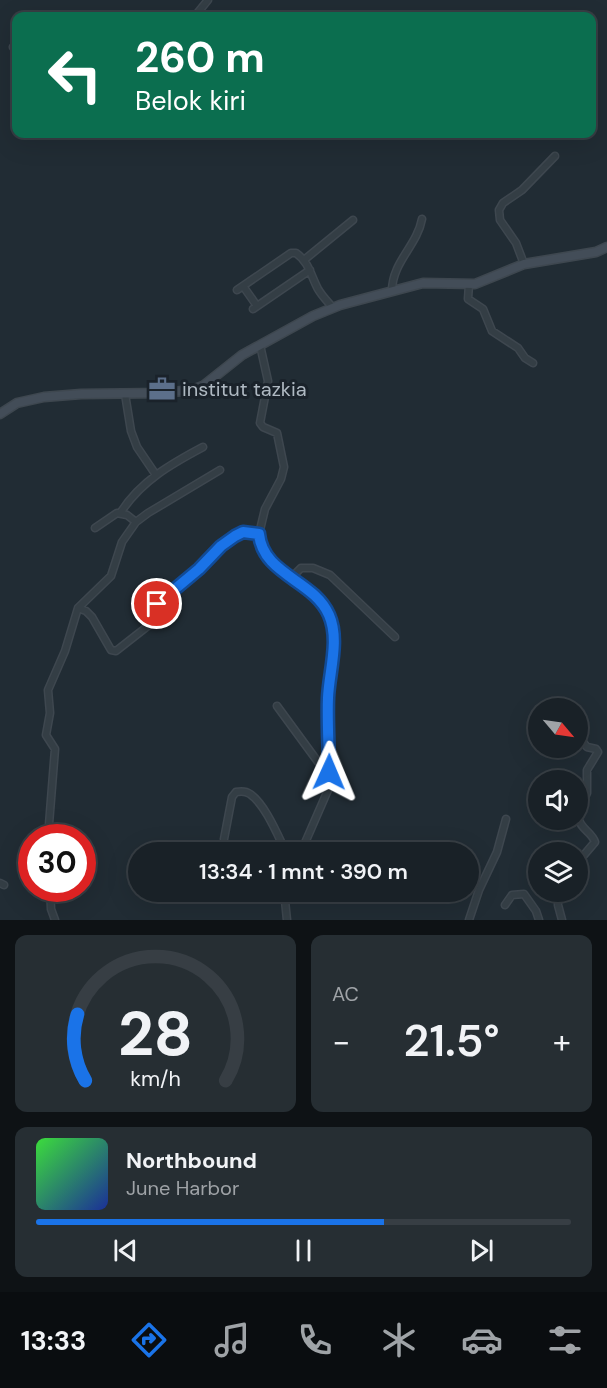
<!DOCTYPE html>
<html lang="id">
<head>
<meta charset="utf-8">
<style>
	body { margin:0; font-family:"DM Sans",sans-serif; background:#262e33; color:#f1f3f6; height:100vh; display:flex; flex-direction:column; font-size:22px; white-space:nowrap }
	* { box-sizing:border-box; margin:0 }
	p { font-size:20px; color:#9fa3a7 }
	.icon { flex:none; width:33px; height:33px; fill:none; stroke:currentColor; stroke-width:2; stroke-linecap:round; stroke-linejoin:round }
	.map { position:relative; height:920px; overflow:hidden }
	.drawer { display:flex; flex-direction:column; gap:15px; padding:15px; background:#0e1215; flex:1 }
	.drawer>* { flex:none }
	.banner { position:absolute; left:12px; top:12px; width:584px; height:126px; border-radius:12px; box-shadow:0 6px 24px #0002,0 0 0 2px #373e44; background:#0b6e4f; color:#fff; overflow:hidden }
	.needle { width:39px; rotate:119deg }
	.controls { position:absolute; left:528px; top:698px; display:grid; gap:12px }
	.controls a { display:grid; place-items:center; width:60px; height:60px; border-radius:50%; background:#192127; box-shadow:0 6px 24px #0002,0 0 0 2px #373e44; font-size:30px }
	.speed { position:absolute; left:18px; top:824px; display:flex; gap:12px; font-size:30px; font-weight:700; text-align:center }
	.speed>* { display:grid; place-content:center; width:78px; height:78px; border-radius:50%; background:#192127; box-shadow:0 6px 24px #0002,0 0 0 2px #373e44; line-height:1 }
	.speed .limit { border:9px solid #d22; background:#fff; color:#111 }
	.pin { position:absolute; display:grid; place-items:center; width:51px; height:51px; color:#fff; margin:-26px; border:3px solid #fff; border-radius:50%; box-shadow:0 2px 6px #0007 }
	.me { position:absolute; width:66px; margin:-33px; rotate:1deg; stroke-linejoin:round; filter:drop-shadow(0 0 4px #0008) }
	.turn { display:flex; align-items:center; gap:21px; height:126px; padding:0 24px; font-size:27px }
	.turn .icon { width:78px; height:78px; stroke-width:2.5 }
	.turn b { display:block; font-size:42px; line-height:51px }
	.big { font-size:45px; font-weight:600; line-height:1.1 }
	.drawer .widget { flex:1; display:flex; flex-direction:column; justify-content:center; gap:9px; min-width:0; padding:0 21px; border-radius:12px; background:#262e33 }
	.drawer .dial { align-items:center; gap:0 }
	.dial svg { height:156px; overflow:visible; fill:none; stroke:#373e44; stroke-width:7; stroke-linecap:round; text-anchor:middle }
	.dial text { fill:#f1f3f6; stroke:none }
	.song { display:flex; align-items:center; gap:18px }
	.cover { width:72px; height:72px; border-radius:9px; background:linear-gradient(135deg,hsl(120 70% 55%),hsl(230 70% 35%)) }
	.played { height:6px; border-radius:3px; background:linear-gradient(90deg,#1a73e8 65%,#373e44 65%) }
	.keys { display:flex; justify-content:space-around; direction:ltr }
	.heat { display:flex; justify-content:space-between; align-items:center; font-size:33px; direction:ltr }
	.drawer .tiles { flex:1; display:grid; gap:15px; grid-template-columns:1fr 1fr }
	.widget:last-child { grid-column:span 2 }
	.trip { position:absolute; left:128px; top:842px; width:351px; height:60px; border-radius:30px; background:#192127; box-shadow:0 6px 24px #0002,0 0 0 2px #373e44; font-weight:600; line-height:60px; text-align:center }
	.menu { display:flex; height:96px; justify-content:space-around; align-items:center; background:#0a0d10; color:#9fa3a7 }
	.menu .icon { width:42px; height:42px }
	.menu .selected { color:#1a73e8 }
	.menu b { font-size:27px; color:#f1f3f6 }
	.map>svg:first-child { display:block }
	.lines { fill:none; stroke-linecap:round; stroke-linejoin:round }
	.street-casing { stroke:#3e474f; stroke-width:9 }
	.secondary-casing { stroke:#3e474f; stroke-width:11 }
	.street { stroke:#343e45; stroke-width:6 }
	.secondary { stroke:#434d58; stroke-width:8 }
	.route-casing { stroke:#114b97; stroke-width:15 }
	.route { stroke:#1a73e8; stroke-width:10 }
	.labels { text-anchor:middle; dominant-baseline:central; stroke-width:6; stroke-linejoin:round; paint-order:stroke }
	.poi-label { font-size:20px; fill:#afb9c2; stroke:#1a222a; text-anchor:start }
</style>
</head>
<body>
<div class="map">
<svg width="607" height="920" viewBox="0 0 607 920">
	<rect width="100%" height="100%" fill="#212c34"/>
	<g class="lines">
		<defs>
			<path id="street" d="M195 16 208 0
				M13 47 16 51
				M304 260 353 220
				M524 264 516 243 500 220 499 210 503 203 522 190 555 156
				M469 284 468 299 483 309 492 331 518 348 525 358 533 363
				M243 286 257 306
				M237 290 291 253H296C309 262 311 276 318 289 322 296 328 302 333 308
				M392 291C392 262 417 246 422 219
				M253 309 310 270
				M260 345 268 381 260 423 263 427 277 433 284 467 281 479 265 509 259 534 261 547 274 565 316 598 326 610 332 628V661L328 701V790L301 852
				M125 394 131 431 137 447 156 475
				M121 512C141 481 171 464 203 447
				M95 528 117 513 127 515 136 522
				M291 578 301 568H313L330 575 395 637
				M78 608 111 576 122 542 136 522 148 513 220 470
				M277 706 318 762 329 772
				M578 736 587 747 596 749 598 752 587 770V793L578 813
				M578 817C580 829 592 832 595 842L578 862
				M48 837 55 749 46 735 50 713 48 690 65 651 78 608 86 611 92 617 111 650 116 651 153 622 157 604 199 569 221 547 238 534 247 532 259 534
				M224 839 232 797 236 792C241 791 246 791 250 794 265 804 278 836 286 852
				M0 883 4 885
				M50 888 51 909 55 920
				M284 891 287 920
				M558 891V905L562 920
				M505 905 512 895 524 894 536 911 539 920
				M469 920 479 890 497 852 506 819"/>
			<path id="secondary" d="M0 414 17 403 44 397 81 394 163 393 192 390 203 386 242 355 313 316 340 305 423 283 475 284 524 264 596 252 607 247"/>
		</defs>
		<use href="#street" class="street-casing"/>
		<use href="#secondary" class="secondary-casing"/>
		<use href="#street" class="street"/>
		<use href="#secondary" class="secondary"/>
	</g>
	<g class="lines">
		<defs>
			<path id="route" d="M157 604 199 569 221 546 235 536 243 532 259 534C263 575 314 580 329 615 340 640 329 672 328 698 327 722 329 747 329 772"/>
		</defs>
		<use href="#route" class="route-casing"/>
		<use href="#route" class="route"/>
	</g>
	<defs>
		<symbol id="office-bare" viewBox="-9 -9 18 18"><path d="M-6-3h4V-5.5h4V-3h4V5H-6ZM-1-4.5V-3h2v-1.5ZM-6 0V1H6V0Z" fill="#5c6f8a" stroke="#1a222a" stroke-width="2.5" paint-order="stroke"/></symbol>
	</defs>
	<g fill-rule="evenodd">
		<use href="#office-bare" x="143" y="370" width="38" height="38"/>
	</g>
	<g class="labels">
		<g class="poi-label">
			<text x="182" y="389">institut tazkia</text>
		</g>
	</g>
</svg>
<div class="controls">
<a><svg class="needle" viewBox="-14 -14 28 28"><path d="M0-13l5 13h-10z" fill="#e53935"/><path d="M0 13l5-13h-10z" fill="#9fa3a7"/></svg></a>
<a><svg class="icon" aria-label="sound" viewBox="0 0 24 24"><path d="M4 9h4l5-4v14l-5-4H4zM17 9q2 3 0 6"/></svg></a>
<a><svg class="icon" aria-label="layers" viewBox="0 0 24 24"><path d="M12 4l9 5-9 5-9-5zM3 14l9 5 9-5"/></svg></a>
</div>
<div class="speed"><div class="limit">30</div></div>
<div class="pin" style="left:157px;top:604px;background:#d93025"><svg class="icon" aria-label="arrive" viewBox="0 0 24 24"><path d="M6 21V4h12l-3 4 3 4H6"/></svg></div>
<svg class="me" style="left:329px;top:772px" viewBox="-20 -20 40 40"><path d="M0-17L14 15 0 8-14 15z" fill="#1a73e8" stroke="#fff" stroke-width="4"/></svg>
<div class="trip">13:34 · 1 mnt · 390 m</div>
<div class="banner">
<div class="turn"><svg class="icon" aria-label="left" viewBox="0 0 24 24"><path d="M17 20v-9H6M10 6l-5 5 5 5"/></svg><div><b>260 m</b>Belok kiri</div></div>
</div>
</div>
<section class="drawer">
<div class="tiles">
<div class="widget dial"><svg viewBox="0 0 100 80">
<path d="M14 69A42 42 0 1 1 86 69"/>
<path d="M14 69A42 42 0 0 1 10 35" stroke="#1a73e8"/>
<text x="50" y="56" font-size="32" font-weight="700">28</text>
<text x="50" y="72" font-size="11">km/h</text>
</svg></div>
<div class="widget"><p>AC</p>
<div class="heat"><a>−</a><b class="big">21.5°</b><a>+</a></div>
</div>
<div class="widget">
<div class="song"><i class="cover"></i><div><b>Northbound</b><p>June Harbor</p></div></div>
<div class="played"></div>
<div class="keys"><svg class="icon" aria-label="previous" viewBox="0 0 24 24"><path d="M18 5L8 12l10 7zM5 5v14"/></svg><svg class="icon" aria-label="pause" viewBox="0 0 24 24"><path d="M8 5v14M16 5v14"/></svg><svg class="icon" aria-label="next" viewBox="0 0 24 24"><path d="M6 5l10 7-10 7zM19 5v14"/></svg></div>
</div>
</div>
</section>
<nav class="menu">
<b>13:33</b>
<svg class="icon selected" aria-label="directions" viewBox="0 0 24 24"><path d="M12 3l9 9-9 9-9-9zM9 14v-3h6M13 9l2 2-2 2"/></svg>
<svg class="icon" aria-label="music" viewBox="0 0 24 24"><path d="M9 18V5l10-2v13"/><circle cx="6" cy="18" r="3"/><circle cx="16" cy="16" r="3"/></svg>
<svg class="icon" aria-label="phone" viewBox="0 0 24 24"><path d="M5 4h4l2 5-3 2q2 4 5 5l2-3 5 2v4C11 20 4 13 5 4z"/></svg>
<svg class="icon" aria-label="climate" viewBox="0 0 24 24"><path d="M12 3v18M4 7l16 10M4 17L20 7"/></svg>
<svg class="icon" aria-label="car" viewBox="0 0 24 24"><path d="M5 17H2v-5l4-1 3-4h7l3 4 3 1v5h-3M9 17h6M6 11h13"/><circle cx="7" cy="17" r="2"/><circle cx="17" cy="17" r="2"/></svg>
<svg class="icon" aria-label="filters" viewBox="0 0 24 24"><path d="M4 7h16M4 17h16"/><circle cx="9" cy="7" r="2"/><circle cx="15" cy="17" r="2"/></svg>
</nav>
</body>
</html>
